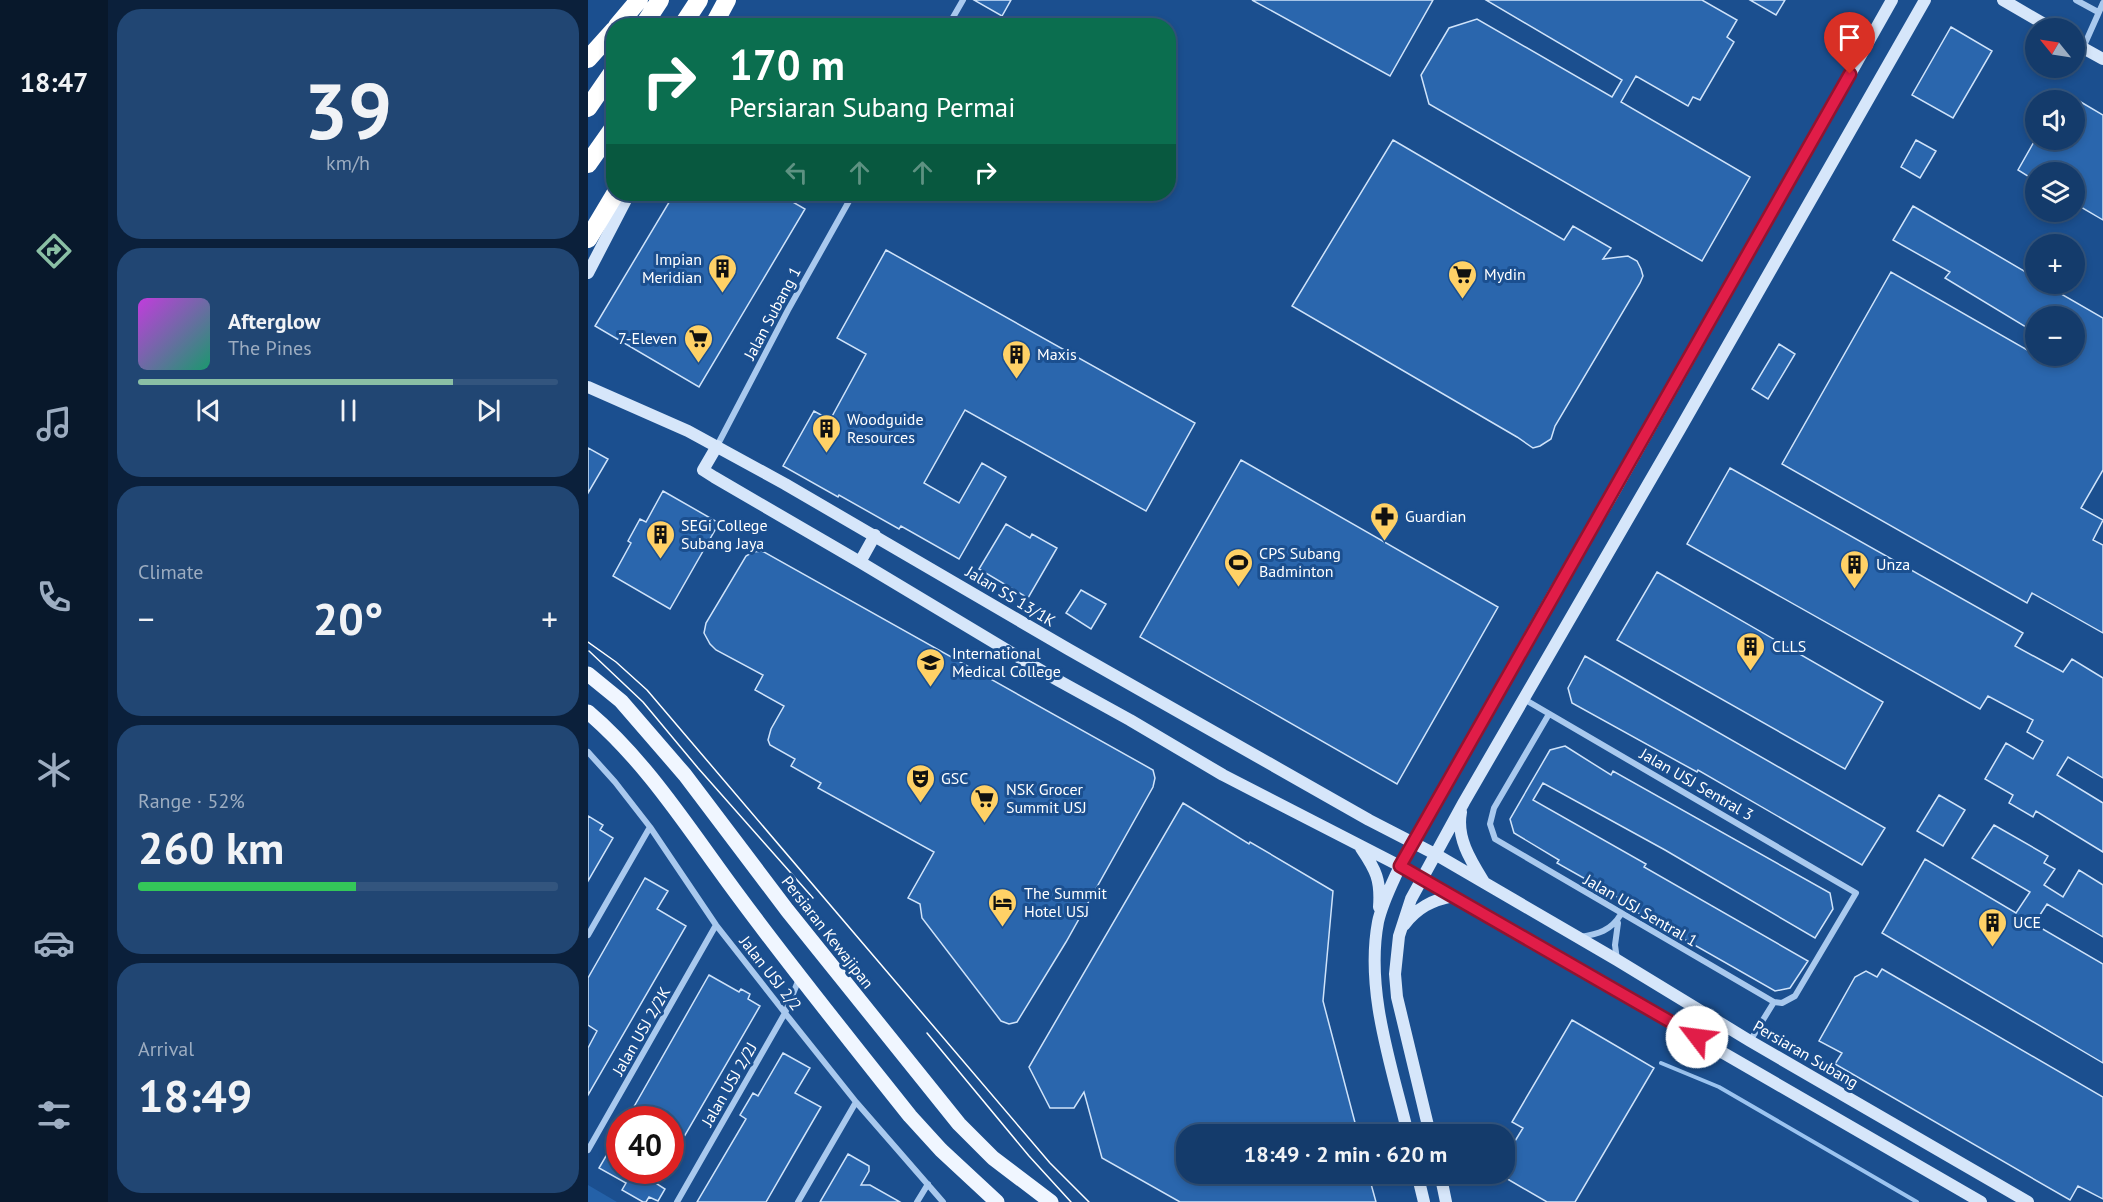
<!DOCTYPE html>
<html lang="en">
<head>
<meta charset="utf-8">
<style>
	body { margin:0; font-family:"PT Sans",sans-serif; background:#214673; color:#f1f3f6; height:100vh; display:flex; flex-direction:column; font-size:22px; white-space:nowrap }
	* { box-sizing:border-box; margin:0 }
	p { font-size:20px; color:#9dadc1 }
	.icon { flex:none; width:33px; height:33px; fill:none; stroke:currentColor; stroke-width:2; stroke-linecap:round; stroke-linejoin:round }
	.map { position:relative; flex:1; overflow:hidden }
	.panel { display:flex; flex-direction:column; gap:9px; padding:9px; background:#0b203b; width:480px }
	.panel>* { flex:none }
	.guide { position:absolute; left:18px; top:18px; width:570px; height:183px; border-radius:24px; box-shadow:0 3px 9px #0003,0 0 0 2px #33557e; background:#0b6e4f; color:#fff; overflow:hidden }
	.needle { width:39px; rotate:300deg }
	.controls { position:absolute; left:1437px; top:18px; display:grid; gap:12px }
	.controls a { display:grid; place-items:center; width:60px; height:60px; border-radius:50%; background:#143b6b; box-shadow:0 3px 9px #0003,0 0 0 2px #33557e; font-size:30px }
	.speed { position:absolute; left:18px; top:1106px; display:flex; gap:12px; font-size:30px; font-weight:700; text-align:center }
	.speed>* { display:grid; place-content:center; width:78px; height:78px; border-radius:50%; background:#143b6b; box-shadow:0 3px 9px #0003,0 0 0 2px #33557e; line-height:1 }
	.speed .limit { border:9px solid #d22; background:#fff; color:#111 }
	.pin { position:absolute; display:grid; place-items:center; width:51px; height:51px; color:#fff; margin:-62px -26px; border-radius:50% 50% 50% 0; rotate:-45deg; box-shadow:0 0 6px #0007 }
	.pin .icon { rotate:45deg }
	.me { position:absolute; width:66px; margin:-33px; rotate:300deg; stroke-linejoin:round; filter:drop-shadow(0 0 4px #0008) }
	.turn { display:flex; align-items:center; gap:21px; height:126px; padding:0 24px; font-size:27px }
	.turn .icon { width:78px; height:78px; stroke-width:2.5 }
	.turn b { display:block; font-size:42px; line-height:51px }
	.lanes { display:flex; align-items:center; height:57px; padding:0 24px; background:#0003; justify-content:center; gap:30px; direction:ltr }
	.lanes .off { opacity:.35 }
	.big { font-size:45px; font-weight:700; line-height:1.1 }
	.panel .card { flex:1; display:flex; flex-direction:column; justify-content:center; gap:9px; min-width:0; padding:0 21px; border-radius:24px; background:#214673 }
	.panel .dial { align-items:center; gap:0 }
	.dial b { font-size:78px; line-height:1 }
	.song { display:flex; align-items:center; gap:18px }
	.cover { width:72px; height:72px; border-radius:9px; background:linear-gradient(135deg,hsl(290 70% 55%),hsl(160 70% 35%)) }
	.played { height:6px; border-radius:3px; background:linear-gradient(90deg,#8abfa5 75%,#33557e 75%) }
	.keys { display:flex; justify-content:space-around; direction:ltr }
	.heat { display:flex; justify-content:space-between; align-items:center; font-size:33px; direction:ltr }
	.charge { height:9px; border-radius:4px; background:linear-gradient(90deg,#34c759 52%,#33557e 0) }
	.trip { position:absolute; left:588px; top:1124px; width:339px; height:60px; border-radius:24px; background:#143b6b; box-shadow:0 3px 9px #0003,0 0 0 2px #33557e; font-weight:700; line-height:60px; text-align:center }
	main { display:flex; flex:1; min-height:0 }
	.dock { display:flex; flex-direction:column; width:108px; justify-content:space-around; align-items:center; background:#08182b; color:#9dadc1 }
	.dock .icon { width:42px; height:42px }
	.dock .current { color:#8abfa5 }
	.dock b { font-size:27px; color:#f1f3f6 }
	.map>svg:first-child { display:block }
	.green { fill:#2461a8 }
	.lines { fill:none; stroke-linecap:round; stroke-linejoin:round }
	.stream { stroke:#9cc4f0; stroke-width:4 }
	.building { fill:#2a66ad; stroke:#cfe3fa; stroke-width:1.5 }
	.street { stroke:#a9c9ee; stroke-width:6 }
	.secondary { stroke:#d6e6fa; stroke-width:12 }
	.primary { stroke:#f0f6ff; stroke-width:15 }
	.highway { stroke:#fff; stroke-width:18 }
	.tram { stroke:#fff; stroke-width:1.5 }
	.route-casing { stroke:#92132f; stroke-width:15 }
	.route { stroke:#e11d48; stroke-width:10 }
	.labels { text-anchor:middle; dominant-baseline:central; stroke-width:6; stroke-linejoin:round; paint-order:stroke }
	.poi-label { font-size:16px; fill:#fff; stroke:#1b4f8f; text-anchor:start }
	.street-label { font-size:16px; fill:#fff; stroke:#1b4f8f }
</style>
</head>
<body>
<main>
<nav class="dock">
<b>18:47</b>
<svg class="icon current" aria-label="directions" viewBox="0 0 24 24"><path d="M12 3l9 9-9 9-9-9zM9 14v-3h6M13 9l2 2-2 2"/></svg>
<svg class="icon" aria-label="music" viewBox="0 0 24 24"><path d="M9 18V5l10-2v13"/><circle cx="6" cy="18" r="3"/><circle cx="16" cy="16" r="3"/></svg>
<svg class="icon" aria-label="phone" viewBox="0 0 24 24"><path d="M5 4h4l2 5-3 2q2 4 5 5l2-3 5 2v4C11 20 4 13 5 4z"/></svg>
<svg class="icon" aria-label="climate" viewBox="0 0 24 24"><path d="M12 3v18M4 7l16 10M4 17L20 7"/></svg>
<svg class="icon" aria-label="car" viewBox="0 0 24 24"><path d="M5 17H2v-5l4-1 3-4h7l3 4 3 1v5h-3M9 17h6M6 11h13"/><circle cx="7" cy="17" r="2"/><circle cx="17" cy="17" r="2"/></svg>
<svg class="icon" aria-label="filters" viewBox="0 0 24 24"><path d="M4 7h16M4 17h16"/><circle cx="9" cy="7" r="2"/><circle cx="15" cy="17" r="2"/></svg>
</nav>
<section class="panel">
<div class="card dial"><b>39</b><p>km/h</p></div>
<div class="card">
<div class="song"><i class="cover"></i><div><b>Afterglow</b><p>The Pines</p></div></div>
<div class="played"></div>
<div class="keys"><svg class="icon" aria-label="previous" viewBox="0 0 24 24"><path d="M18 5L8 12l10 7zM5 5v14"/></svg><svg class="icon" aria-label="pause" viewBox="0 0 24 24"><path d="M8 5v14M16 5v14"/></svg><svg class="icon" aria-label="next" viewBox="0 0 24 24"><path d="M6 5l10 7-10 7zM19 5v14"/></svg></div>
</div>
<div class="card"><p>Climate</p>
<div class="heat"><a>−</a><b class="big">20°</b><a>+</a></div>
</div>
<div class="card"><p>Range · 52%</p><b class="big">260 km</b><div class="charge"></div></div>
<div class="card"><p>Arrival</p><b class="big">18:49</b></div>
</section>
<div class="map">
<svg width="1515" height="1202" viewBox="0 0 1515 1202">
	<rect width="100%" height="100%" fill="#1b4f8f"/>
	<path class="green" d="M0 1185 29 1202H0Z"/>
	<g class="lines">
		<path class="stream" d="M1073 1063 1131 1087 1329 1202"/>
	</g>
	<path class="building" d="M386 0H423L414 16Z
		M664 0H845L802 76Z
		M898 0H1114L1149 20 1139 37 1146 42 1112 100 1105 97 1100 106 1048 76 1033 102 1162 177 1114 261 841 104 833 75 861 28 889 19 1024 97 1034 80Z
		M1162 0H1197L1188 15Z
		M1363 27 1404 51 1365 118 1324 95Z
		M1486 98 1515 115V220L1486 203V172H1448V181L1430 170 1447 140H1486Z
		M805 140 976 240 985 226 1023 248 1015 259 1040 256 1049 261 1053 269 1055 276 1052 283 967 426 963 439 952 446 945 448 929 437 704 306Z
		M1328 140 1348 151 1332 178 1313 167Z
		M86 194H191L217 209 111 387 7 326Z
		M1325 206 1448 278V284H1456L1515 318V470L1493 508 1515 520 1505 540 1515 545V633L1444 593 1439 603 1194 464 1303 272 1460 362 1463 356H1486V316H1448V333L1357 278 1362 272 1305 240Z
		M298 250 607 423 558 511 377 410 336 483 371 503 394 463 418 477 371 559 313 526 311 529 251 495 250 497 195 466 226 411 242 420 278 354 249 338Z
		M1191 344 1207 354 1180 399 1164 389Z
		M0 448 20 459 0 493Z
		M653 460 910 607 809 784 552 637Z
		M1142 468 1435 633 1427 646 1475 672 1484 659 1515 678V778L1480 757 1469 775 1515 803V852L1448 811 1445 817 1421 803 1425 795 1397 779 1418 743 1445 759 1455 741 1439 732 1445 720 1400 696 1392 709 1099 544Z
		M75 491 131 523 82 609 25 576 43 543 40 541 52 519 58 522Z
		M418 524 442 538 444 534 469 548 440 598 391 569Z
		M174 551 565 770 567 778 565 787 478 942 429 1022 421 1024 413 1021 334 918 332 904 320 898 346 852 230 788 233 783 203 766 207 759 182 745 180 740 183 729 196 706 167 690 175 675 128 650 122 644 116 633 118 623 158 556 165 552Z
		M1069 572 1295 702 1257 769 1029 640Z
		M493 590 518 604 503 629 478 613Z
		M997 656 1297 828 1274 865 1110 770 1109 772 984 703 980 688Z
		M977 746 1023 775 1025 771 1242 893 1245 909 1227 938 1077 850 955 783 945 800 1058 864 1056 867 1220 961 1202 988 1187 991 1045 910 1047 907 969 863 971 860 926 833 922 819 962 750Z
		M1351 795 1377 810 1355 846 1329 831Z
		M595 803 661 844 662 842 745 891 735 1001 770 1134H598V1173H780L788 1202H592L514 1158 496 1092 486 1108H462L441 1067Z
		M0 816 15 825 12 830 25 838 0 881Z
		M1406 825 1460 856 1456 863 1467 869 1456 885 1475 897 1491 870 1515 885V937L1459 904 1446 924 1515 964V1063L1294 933 1337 859 1428 913 1442 892 1384 858Z
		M57 878 80 891 69 909 98 926 0 1095V1048L9 1031 0 1025V978Z
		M1294 969 1515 1097V1199L1490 1186 1482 1200 1247 1064 1254 1053 1231 1041 1267 977 1278 971 1289 977Z
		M121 975 151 992 153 989 162 994 160 999 172 1006 82 1161V1119H39Z
		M984 1020 1066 1068 987 1202H959L916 1177V1159L935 1128 924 1122Z
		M195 1053 222 1068 207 1093 233 1107 208 1150 178 1202H109L158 1119 152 1115 165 1093 170 1096Z
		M32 1132V1170H77L69 1184 77 1189 70 1201 61 1197 58 1202H55L34 1190 38 1183 11 1168Z
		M260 1154 281 1166V1171L273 1185H282L312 1202H232Z"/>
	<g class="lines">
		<path class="street" d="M1488 0 1510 12
			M360 26 375 0
			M1495 48 1515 3
			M129 446 200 310 265 194
			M936 699 1268 893 1207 996 1194 1003 1186 1002 907 839 902 824 906 808 961 714
			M0 752 27 782 62 827 128 925 197 1013 268 1102 355 1202
			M0 935 62 827
			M992 937C1010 934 1023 931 1033 914
			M1029 960 1027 945 1030 923
			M1162 1041 1186 1002
			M0 1150 128 925
			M89 1202 197 1013 211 979
			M210 1202 268 1102
			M329 1202 340 1184"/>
		<path class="secondary" d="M1415 0 1463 28
			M1486 43 1515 59
			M0 273 41 194
			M0 387 100 431 197 484 480 649 781 820 847 854 1029 960 1162 1041 1440 1202
			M129 446 115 470 126 477 272 562 464 677 542 720 635 775 812 866 1393 1202
			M272 562 287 535
			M873 812C868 838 883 861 896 882
			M773 848C788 870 793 880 791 907
			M816 925C829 908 844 900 865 896
			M820 1134C804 1067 777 991 790 922 794 903 804 884 812 866L967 591 1022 499 1304 0
			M842 1134 809 997 807 974 811 936 823 899 876 802 1092 429 1337 0
			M829 1173 836 1202
			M852 1173 858 1202"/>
		<path class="primary" d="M0 674 33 701 97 775 199 910 371 1124 405 1158 463 1202
			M0 712C60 763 102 831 149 894 205 970 264 1043 322 1116L353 1150 409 1202"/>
		<path class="highway" d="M29 26 51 0
			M55 26 72 0
			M94 26 111 0
			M125 26 139 0
			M0 59 26 30
			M0 108 26 70
			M0 164 26 127
			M0 239 27 194"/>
		<path class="tram" d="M0 642 28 662 59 690 462 1163 501 1202
			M1 651 55 702 110 768 225 898
			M339 1033 441 1156 483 1202"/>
	</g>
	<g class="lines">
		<defs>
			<path id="route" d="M1109 1037 812 866 1262 74"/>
		</defs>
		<use href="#route" class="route-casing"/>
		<use href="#route" class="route"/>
	</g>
	<defs>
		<symbol id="building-pin" viewBox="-11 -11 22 30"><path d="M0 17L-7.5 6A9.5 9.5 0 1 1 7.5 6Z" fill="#ffd166" stroke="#1b4f8f"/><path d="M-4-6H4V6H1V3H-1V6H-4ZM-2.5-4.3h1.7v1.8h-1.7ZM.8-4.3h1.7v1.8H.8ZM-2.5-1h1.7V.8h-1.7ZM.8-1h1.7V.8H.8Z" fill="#111"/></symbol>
		<symbol id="supermarket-pin" viewBox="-11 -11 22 30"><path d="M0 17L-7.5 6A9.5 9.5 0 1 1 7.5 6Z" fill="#ffd166" stroke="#1b4f8f"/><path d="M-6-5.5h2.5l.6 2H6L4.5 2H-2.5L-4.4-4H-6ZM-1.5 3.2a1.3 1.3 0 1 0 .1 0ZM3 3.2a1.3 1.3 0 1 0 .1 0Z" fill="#111"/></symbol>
		<symbol id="pharmacy-pin" viewBox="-11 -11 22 30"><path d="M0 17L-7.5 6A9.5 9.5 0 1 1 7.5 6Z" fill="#ffd166" stroke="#1b4f8f"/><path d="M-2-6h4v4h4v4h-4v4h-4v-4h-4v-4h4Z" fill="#111"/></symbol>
		<symbol id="stadium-pin" viewBox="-11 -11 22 30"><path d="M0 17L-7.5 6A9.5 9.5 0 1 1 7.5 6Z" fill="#ffd166" stroke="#1b4f8f"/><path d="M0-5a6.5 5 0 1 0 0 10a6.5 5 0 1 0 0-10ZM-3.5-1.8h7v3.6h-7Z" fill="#111"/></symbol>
		<symbol id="university-pin" viewBox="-11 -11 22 30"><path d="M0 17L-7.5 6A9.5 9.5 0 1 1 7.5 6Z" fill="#ffd166" stroke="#1b4f8f"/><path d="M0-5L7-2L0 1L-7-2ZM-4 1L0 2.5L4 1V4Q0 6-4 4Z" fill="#111"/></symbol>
		<symbol id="theatre-pin" viewBox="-11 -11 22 30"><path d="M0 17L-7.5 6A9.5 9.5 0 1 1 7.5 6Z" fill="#ffd166" stroke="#1b4f8f"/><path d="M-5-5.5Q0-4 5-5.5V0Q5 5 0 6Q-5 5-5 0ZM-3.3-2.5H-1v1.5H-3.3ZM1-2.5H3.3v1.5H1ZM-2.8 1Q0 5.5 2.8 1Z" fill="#111"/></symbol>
		<symbol id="hotel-pin" viewBox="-11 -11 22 30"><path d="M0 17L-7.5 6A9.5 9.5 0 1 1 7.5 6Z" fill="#ffd166" stroke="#1b4f8f"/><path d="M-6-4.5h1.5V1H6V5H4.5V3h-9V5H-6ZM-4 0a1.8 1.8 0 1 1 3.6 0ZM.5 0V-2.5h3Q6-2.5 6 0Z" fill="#111"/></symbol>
	</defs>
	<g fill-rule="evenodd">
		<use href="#building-pin" x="118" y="252" width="33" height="45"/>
		<use href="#supermarket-pin" x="858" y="258" width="33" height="45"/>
		<use href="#supermarket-pin" x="94" y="322" width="33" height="45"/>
		<use href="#building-pin" x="412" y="338" width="33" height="45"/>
		<use href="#building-pin" x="222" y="412" width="33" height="45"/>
		<use href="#pharmacy-pin" x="780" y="500" width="33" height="45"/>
		<use href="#building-pin" x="56" y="518" width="33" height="45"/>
		<use href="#stadium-pin" x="634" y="546" width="33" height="45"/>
		<use href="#building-pin" x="1250" y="548" width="33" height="45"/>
		<use href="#building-pin" x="1146" y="630" width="33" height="45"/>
		<use href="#university-pin" x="326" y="646" width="33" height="45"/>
		<use href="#theatre-pin" x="316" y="762" width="33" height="45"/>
		<use href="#supermarket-pin" x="380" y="782" width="33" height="45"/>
		<use href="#hotel-pin" x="398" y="886" width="33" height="45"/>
		<use href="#building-pin" x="1388" y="906" width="33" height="45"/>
	</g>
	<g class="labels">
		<g class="poi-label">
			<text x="114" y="259" text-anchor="end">Impian<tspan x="114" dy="18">Meridian</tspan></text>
			<text x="896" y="274">Mydin</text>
			<text x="89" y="338" text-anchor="end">7-Eleven</text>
			<text x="449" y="354">Maxis</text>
			<text x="259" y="419">Woodguide<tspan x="259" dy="18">Resources</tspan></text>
			<text x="817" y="516">Guardian</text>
			<text x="93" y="525">SEGi College<tspan x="93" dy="18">Subang Jaya</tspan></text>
			<text x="671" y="553">CPS Subang<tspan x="671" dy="18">Badminton</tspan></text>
			<text x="1288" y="564">Unza</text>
			<text x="1184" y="646">CLLS</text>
			<text x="364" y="653">International<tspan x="364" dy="18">Medical College</tspan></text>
			<text x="353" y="778">GSC</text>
			<text x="418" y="789">NSK Grocer<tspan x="418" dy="18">Summit USJ</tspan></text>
			<text x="436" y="893">The Summit<tspan x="436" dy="18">Hotel USJ</tspan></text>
			<text x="1425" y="922">UCE</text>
		</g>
		<g class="street-label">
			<text transform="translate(184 313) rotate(-62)">Jalan Subang 1</text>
			<text transform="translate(423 596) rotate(31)">Jalan SS 13/1K</text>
			<text transform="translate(1109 784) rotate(30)">Jalan USJ Sentral 3</text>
			<text transform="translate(1053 910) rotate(30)">Jalan USJ Sentral 1</text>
			<text transform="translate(240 932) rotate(52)">Persiaran Kewajipan</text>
			<text transform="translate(183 973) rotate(52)">Jalan USJ 2/2</text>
			<text transform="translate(53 1031) rotate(-60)">Jalan USJ 2/2K</text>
			<text transform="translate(1218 1054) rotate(30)">Persiaran Subang</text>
			<text transform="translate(141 1084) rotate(-60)">Jalan USJ 2/2J</text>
		</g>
	</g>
</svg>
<div class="controls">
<a><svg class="needle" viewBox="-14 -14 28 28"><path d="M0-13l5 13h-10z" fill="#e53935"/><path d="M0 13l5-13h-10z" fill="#9dadc1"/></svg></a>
<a><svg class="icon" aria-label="sound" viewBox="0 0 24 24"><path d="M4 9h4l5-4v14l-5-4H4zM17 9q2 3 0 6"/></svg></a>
<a><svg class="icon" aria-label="layers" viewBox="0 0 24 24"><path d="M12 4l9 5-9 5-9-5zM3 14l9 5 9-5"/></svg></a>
<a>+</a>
<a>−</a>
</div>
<div class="speed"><div class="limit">40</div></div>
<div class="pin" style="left:1262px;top:74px;background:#d93025"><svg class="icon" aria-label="arrive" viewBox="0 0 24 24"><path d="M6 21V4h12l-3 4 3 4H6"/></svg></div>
<svg class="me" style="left:1109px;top:1037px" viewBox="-20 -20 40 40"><circle r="19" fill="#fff"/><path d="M0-13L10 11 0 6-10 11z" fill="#e11d48"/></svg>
<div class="trip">18:49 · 2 min · 620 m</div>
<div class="guide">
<div class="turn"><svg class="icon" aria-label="right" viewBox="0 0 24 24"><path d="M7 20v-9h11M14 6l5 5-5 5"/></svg><div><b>170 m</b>Persiaran Subang Permai</div></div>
<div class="lanes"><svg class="icon off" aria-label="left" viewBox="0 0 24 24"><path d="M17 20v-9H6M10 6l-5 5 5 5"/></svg><svg class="icon off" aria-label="ahead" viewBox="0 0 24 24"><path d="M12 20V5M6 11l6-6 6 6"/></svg><svg class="icon off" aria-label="ahead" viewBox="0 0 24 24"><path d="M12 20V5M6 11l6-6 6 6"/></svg><svg class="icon" aria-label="right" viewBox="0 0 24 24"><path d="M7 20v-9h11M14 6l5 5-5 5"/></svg></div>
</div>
</div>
</main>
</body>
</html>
